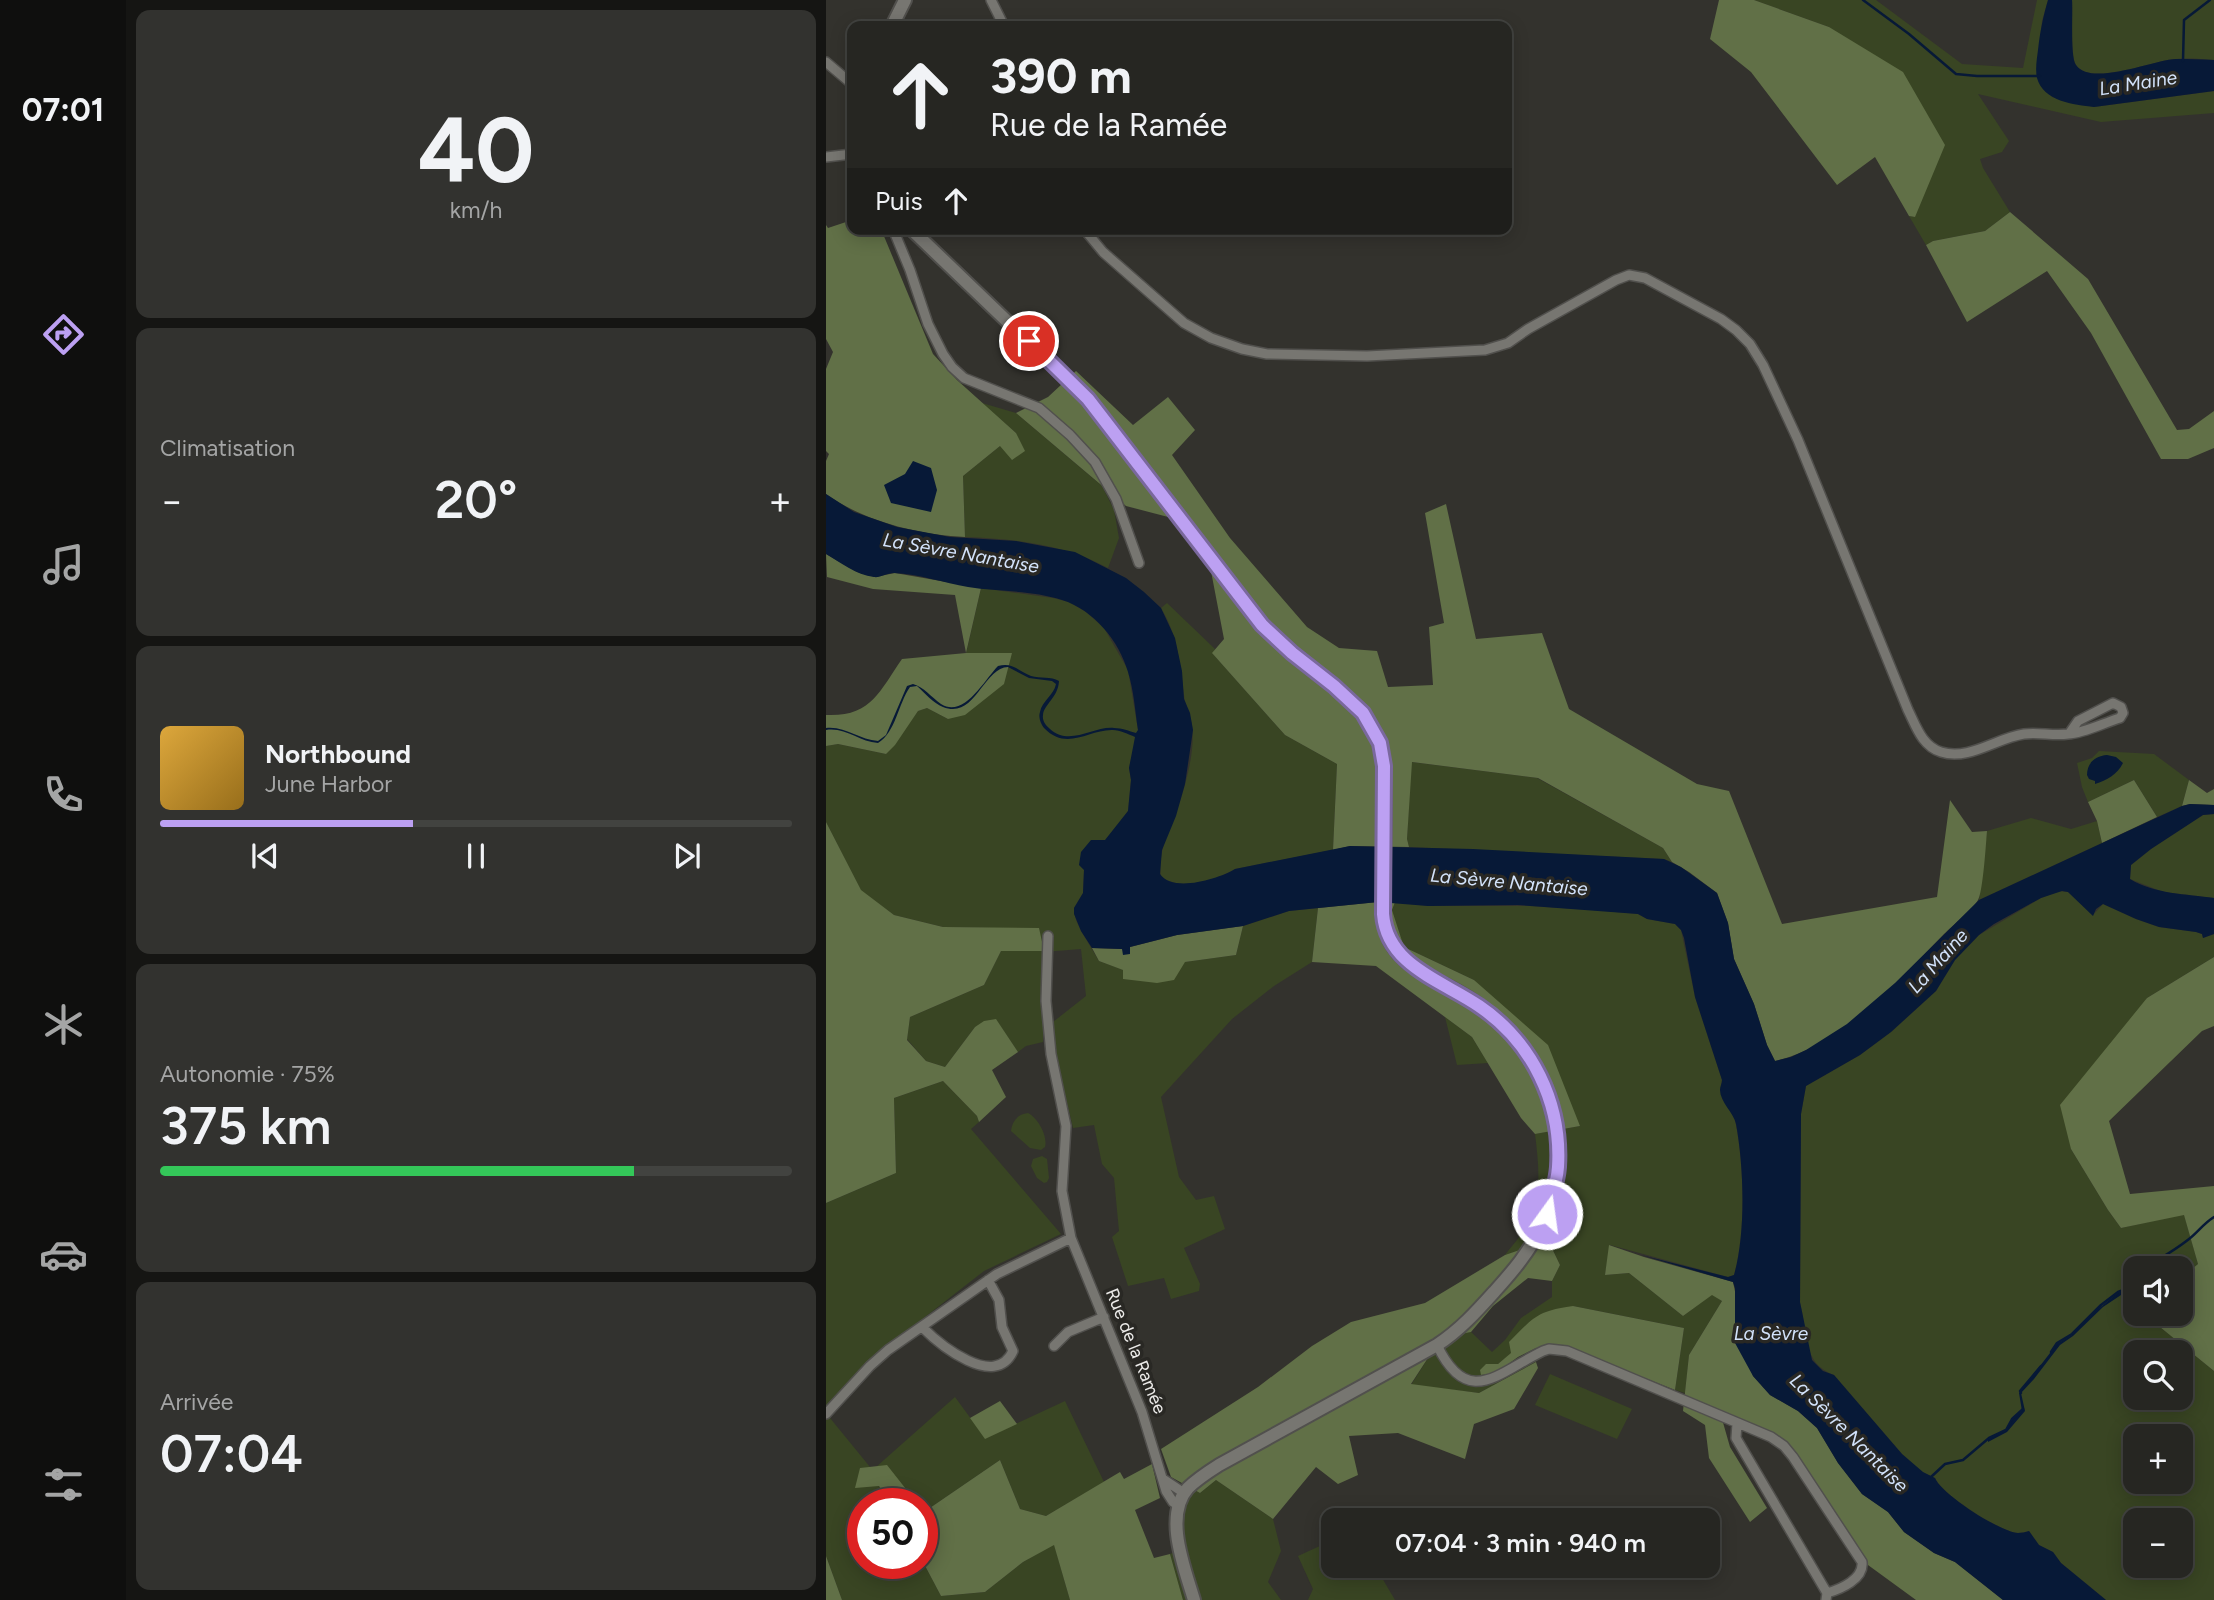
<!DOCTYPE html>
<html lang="fr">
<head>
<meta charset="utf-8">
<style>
	body { margin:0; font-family:Figtree,sans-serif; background:#32322f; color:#f1f3f6; height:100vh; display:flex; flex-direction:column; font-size:26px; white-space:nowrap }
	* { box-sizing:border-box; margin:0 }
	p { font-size:23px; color:#a4a5a5 }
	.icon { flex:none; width:38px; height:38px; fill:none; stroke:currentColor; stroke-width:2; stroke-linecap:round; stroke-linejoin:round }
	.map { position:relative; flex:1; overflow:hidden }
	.panel { display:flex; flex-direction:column; gap:10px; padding:10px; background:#151513; width:700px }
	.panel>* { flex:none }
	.guide { position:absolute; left:21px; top:21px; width:665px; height:214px; border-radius:14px; box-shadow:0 4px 18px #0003,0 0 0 2px #424340; background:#262622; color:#f1f3f6; overflow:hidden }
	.buttons { position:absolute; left:1297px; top:1256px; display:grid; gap:14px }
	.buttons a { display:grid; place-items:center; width:70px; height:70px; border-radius:14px; background:#262622; box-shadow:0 4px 18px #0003,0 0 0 2px #424340; font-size:35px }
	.speed { position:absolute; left:21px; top:1488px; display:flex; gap:14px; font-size:35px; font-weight:700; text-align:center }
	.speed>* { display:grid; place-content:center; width:91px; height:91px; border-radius:50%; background:#262622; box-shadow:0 4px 18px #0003,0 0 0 2px #424340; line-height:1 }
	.speed .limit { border:10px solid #d22; background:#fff; color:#111 }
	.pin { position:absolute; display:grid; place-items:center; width:60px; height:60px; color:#fff; margin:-30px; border:4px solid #fff; border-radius:50%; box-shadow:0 2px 7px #0007 }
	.me { position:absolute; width:77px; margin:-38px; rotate:14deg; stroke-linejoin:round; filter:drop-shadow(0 0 5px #0008) }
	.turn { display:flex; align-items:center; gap:24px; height:147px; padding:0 28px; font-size:32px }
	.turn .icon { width:91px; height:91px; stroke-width:2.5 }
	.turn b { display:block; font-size:49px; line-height:60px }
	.then { display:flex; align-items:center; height:66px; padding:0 28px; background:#0003; gap:14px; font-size:26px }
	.big { font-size:52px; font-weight:600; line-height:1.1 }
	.panel .tile { flex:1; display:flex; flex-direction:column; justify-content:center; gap:10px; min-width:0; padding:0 24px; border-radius:14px; background:#32322f }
	.panel .dial { align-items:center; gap:0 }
	.dial b { font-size:91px; line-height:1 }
	.song { display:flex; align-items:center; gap:21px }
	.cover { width:84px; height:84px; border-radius:10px; background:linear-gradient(135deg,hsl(40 70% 55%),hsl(40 70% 35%)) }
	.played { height:7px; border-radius:4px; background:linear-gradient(90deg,#bca0f2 40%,#424340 40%) }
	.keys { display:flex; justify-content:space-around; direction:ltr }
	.heat { display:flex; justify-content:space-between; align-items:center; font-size:38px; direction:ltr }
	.charge { height:10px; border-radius:5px; background:linear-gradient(90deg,#34c759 75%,#424340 0) }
	.trip { position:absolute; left:495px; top:1508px; width:399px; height:70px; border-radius:14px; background:#262622; box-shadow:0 4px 18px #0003,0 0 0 2px #424340; font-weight:600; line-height:70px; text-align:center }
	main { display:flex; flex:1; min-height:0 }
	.tab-bar { display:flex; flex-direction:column; width:126px; justify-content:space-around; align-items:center; background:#0f0f0e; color:#a4a5a5 }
	.tab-bar .icon { width:49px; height:49px }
	.tab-bar .current { color:#bca0f2 }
	.tab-bar b { font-size:32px; color:#f1f3f6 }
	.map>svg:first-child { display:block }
	.green { fill:#394523; fill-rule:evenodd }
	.forest { fill:#617047 }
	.water { fill:#071937 }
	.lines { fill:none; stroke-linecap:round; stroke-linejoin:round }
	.stream { stroke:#071937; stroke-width:2.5 }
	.street-casing { stroke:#51504d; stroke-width:12 }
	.secondary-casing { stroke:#51504d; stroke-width:16 }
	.street { stroke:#777671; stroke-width:9 }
	.secondary { stroke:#777671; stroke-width:12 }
	.route-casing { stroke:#7a689d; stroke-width:18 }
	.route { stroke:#bca0f2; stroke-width:12 }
	.labels { text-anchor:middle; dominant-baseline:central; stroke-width:7; stroke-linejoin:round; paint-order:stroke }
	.street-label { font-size:18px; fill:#ecebe9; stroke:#292824 }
	.water-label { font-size:19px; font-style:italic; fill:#d3e3fb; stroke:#292824 }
</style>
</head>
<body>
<main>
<nav class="tab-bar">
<b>07:01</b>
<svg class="icon current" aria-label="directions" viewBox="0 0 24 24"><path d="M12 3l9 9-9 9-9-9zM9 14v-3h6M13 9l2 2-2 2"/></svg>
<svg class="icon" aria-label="music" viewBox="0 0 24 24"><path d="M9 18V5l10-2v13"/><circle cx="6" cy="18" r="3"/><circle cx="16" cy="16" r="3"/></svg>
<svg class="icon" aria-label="phone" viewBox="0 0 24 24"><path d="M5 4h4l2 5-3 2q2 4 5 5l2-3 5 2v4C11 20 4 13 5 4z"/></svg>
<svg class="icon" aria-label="climate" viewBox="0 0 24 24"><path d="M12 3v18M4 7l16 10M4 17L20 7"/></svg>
<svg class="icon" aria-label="car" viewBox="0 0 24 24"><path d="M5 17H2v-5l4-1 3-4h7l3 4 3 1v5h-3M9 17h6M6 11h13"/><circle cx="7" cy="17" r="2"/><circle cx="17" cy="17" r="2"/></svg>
<svg class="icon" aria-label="filters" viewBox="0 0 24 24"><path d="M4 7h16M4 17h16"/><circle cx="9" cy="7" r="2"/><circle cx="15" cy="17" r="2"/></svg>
</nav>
<section class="panel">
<div class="tile dial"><b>40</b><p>km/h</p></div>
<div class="tile"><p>Climatisation</p>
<div class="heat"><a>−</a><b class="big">20°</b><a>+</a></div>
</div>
<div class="tile">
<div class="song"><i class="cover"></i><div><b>Northbound</b><p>June Harbor</p></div></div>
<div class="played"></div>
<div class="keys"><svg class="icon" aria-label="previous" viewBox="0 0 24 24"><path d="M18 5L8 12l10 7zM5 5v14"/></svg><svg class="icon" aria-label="pause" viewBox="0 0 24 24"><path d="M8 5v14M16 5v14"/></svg><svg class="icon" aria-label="next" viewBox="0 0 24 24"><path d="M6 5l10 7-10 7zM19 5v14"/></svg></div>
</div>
<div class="tile"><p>Autonomie · 75%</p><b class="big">375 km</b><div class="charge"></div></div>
<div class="tile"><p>Arrivée</p><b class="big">07:04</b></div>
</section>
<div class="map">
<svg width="1388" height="1600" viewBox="0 0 1388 1600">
	<rect width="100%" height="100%" fill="#33322d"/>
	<path class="green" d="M928 0H1050L1136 64 1197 68 1211 0H1222L1216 21 1211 69 1215 85 1226 97 1268 107 1388 91V113L1275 122 1152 94 1183 141 1176 152 1154 159 1157 168 1184 212 1159 231 1107 241 1100 245 1083 216 1089 217 1003 27Z
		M1246 0H1388V60C1375 59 1362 58 1350 59 1327 60 1265 87 1250 65 1244 57 1247 13 1246 0Z
		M156 403 190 413 276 486 288 510 293 538 282 568C237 544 189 539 139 537L137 476 190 433Z
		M155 588 227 598 243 602 260 612 278 628 302 670 312 730 303 768 305 780 302 811 258 869 257 893 248 908 250 920 255 931 273 961 298 970 297 978 359 962 410 955 417 926 463 911 492 908 486 962 448 986 406 1019 335 1097 353 1177 370 1200 388 1196 399 1229 358 1248 374 1284 373 1291 345 1299 338 1278 302 1286 286 1237 293 1231 288 1178 276 1164 268 1125 247 1128 230 1056 227 1022 260 996 255 949 218 952 217 1042 200 1046 192 1052 170 1020 149 1027 119 1067 100 1061 81 1039 84 1017 158 985 175 951 213 929 117 927 68 915 35 891 0 822V746L12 744 60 754 92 711 101 708 122 719 186 653 140 654Z
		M341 603 389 649 387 654 459 735 511 764 507 850 409 869C389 881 356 891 335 877 331 848 348 821 356 795 362 775 369 747 366 726 365 715 359 706 358 695 354 664 352 636 335 608Z
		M1273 751 1328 754 1363 780 1356 806 1331 817 1308 780 1262 802 1256 787 1251 763 1266 758Z
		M585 762 711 778 837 848 846 862 838 859 583 847 581 839Z
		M1388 814V898L1337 892 1304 879 1305 865 1325 849 1377 815Z
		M1205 818 1245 829 1271 821 1276 843 1153 900 1161 831Z
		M1232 891 1242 892 1267 915 1277 904 1310 919 1333 927 1370 932 1376 934 1377 938 1388 934V957L1321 998 1245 1149 1282 1210 1295 1228 1358 1214 1372 1264 1355 1278 1354 1269H1309V1314H1318L1388 1371V1600H1280L1235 1563 1227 1552 1213 1545 1203 1531C1200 1532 1195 1533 1192 1533 1174 1532 1115 1494 1109 1478L1097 1473 1076 1454 1008 1375C975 1363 982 1331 974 1303L975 1114 980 1086 1034 1055 1065 1032 1110 991 1129 960 1153 935 1215 898ZM1309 1353H1354V1398H1309ZM1309 1437H1354V1482H1309ZM1309 1521H1354V1566H1309Z
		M569 902 602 906H704L767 910 812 914 821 919 849 924 855 930 869 997 896 1080C896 1083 894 1087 895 1090 896 1102 908 1112 910 1125 918 1168 920 1232 908 1275L902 1277 784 1245 779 1275 803 1273 857 1316 886 1294 896 1301 863 1355 859 1393 849 1390 858 1328 747 1306 672 1364 655 1374C675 1374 692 1357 710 1348V1362L653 1393 585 1385 615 1338 645 1332 666 1352 679 1340 695 1318 726 1297V1281L734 1265 722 1240 679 1255C685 1247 693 1238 699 1229 717 1199 713 1167 709 1134L754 1126 648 980 578 947 566 910Z
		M619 1017 646 1037 662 1063 631 1065Z
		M117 1081 151 1116 153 1122 145 1129 235 1234 158 1271 67 1342 0 1409V1203L70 1173 68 1098Z
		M202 1113C212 1118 222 1136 219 1147L215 1150 204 1148 185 1131C186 1121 192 1114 202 1113Z
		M216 1156 221 1159 223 1178 221 1182 218 1183 211 1178 205 1166 207 1159Z
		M724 1374 806 1409 791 1439 709 1405Z
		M129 1397 159 1438 239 1401 278 1482 220 1516 194 1509 174 1460 98 1512 96 1503H91L61 1466 50 1467Z
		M0 1418H4L44 1467 34 1469 53 1486 64 1503H37V1563H96V1560L115 1596 159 1592 197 1562 228 1544 244 1600H16L0 1556Z
		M390 1480 447 1519 455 1551 442 1582 455 1600H357L344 1554 358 1548 354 1515 367 1489 374 1493Z
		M507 1540 508 1566H549L569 1600H482L487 1589 472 1556Z"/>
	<path class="forest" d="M893 0H928L1003 27 1077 72 1119 145 1089 217 1083 216 1049 157 1011 185 925 72 884 39Z
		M1184 212 1262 279 1351 430 1363 429 1388 411V448L1362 459H1335L1265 333 1221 271 1141 322 1100 245 1107 241 1159 231Z
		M26 220V229H55L107 354 131 380 190 433 199 451 186 460 174 446 137 476 139 537C93 535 37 521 0 494V461L3 454 0 451V369L7 352 0 339V225L2 228Z
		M250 371 307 425 342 397 369 430 346 455 404 538 481 627 513 648 551 651 562 687 607 685 603 627 618 623 599 513 620 504 650 639 716 633 743 709 871 784 903 791 956 924 1111 897 1124 800 1146 832 1161 831C1160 843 1157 892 1152 900 1148 908 1126 926 1118 934 1073 980 1015 1046 949 1061L941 1045 928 1004 908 959 902 923 891 893 863 872 846 862 837 848 712 778 586 762 581 839 583 847 524 846 507 850 511 764 459 735 386 653 398 639 384 566 346 518 300 506 190 413 222 397Z
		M0 554 31 572 49 577 69 573 155 588 140 653H186L178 684 139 715 122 719 101 708 92 711 69 745 60 754 12 744 0 746V715C45 717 53 692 76 659L140 653 129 595 47 589 1 577Z
		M1308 780 1331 817 1276 843 1271 821 1262 802Z
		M1363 780 1381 793 1388 789V805L1364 804 1356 806Z
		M0 822 35 890 68 915 117 927 213 928 218 951H175L158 985 84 1017 81 1040 100 1061 119 1067 149 1027 158 1021 170 1019 192 1052 166 1070 180 1097 153 1122 151 1116 117 1081 68 1098 70 1173 0 1203Z
		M552 902H569L566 910 578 947 648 980 722 1045 754 1126 709 1134 695 1118 646 1037 550 966 486 962 492 908Z
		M417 926 410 955 359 962 348 980 331 983 297 979V970L273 961 266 948 296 949 304 954V947L351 935Z
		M1388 957V1026L1376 1031 1283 1121 1304 1194 1388 1186V1371L1318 1314H1354L1355 1278 1372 1264 1358 1215 1295 1228 1282 1210 1245 1149 1234 1105 1321 998Z
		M722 1240 734 1265 726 1281 702 1278 667 1306 645 1332 615 1338 585 1384 653 1393 710 1362 712 1368 688 1409 648 1424 639 1459 572 1433 523 1436 532 1475 512 1484 490 1467 447 1519 390 1480 374 1493 345 1477 335 1449 432 1387 486 1346 525 1322 599 1303 679 1255Z
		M783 1245 818 1257 907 1282 927 1376 944 1395 972 1411 991 1428 1012 1463 1036 1494 1062 1512 1078 1532 1108 1553 1129 1562 1177 1600H1090L1042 1565 959 1442 894 1412 904 1447 941 1508 924 1522 883 1458 879 1425 857 1411 863 1355 896 1301 886 1295 857 1316 803 1273 779 1275Z
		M747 1306 858 1328 849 1390 741 1347 710 1348 692 1357 670 1373 655 1375 654 1370 660 1364H672L685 1353 683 1342C708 1317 711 1311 747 1306Z
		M174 1401 191 1424 159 1439 144 1418Z
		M174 1460 194 1509 220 1516 294 1472 298 1479 326 1464 334 1498 309 1510 328 1558 344 1554 357 1600H244L228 1545 197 1562 159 1592 115 1596 96 1560V1510L98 1512Z
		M61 1465 91 1503H64L53 1486 29 1488 34 1468Z
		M0 1556 16 1600H0Z"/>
	<path class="water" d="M1222 0H1246C1247 13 1244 57 1250 65 1265 87 1327 60 1350 59 1362 59 1375 59 1388 60V91L1268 107C1248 105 1217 101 1211 78 1209 69 1211 58 1212 50 1214 32 1217 17 1222 0Z
		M87 461 105 468 111 490 105 512 65 503 58 485 79 474Z
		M0 494 28 512 71 527 124 537 190 541 249 552 300 578 318 592 335 608 349 638 356 671 358 699 364 713 367 730 359 784 350 816 336 850 334 874C346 893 393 879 409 869L524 846 647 849 838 859 855 867 891 893 902 923 908 959 928 1004 941 1045 949 1061 965 1057 980 1050 1021 1024 1069 983 1153 900 1356 806 1364 804 1388 805V814L1377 815 1325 849 1305 865 1304 879C1329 894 1360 894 1388 898V934L1377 938 1376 934 1370 932 1333 927 1310 919 1277 904 1270 909 1267 916 1242 892 1236 891 1215 898 1168 924 1153 935 1129 960 1110 991 1065 1032 1034 1055 980 1086 975 1114 974 1302 986 1360 997 1371 1008 1375 1076 1454 1097 1472 1109 1478C1115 1494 1174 1532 1192 1533 1195 1533 1200 1532 1203 1531L1213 1545 1227 1552 1235 1563 1280 1600H1177L1129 1562 1108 1553 1078 1532 1062 1512 1036 1494 1012 1463 991 1428 972 1411 944 1395 927 1376 909 1343V1288L907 1282 815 1255 902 1277 908 1275C920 1233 918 1167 910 1124 908 1113 894 1102 894 1090 894 1087 896 1083 896 1080L869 997 858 938 855 930 849 924 821 919 812 914 692 905 602 906 552 902 463 911 417 926 351 935 304 947V954L297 955 296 949 266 948 255 931 248 914V908L257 893 258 870 253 865 255 852 265 840H279L302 811 305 780 303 768 309 737C302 734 294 730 287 730 263 729 241 752 218 728 215 724 212 718 214 712 216 701 228 695 230 684L226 681 203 678 182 667C157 668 149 720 117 707 107 703 99 693 91 686L84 687C72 704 70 732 52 743 33 742 20 727 0 730V728C20 726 33 740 52 741L60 735 81 686 87 684C98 687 105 697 115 704 138 719 159 679 172 666 187 662 192 671 205 676 214 679 225 676 233 681 232 698 218 704 217 715 216 721 220 726 224 729 244 747 267 726 288 728 296 728 303 731 310 733L312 730C309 711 308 691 302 672 293 641 268 610 236 600 206 590 173 592 142 587 118 583 93 574 68 573 61 573 54 578 48 577 30 575 14 562 0 554Z
		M1281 755 1290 757 1297 763C1291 775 1281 780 1269 784V781L1263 779 1261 775C1261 763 1269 756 1281 755Z
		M1309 1277 1304 1282 1301 1291 1277 1307 1247 1336 1234 1345 1208 1379 1195 1393 1199 1411 1181 1432 1162 1442V1439L1181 1429 1186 1420 1196 1411 1193 1393 1231 1344 1246 1335 1260 1319 1292 1293 1299 1290 1303 1280Z"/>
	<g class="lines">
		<path class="stream" d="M1037 0 1083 34 1130 74 1151 76H1214
			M1357 61 1358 20 1384 0
			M1316 1269C1332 1260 1348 1251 1363 1239 1372 1232 1378 1223 1388 1217
			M1225 1352 1231 1343 1246 1334 1275 1305 1292 1292 1300 1289 1304 1279 1309 1276
			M1195 1393 1194 1391 1215 1366
			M1105 1477 1119 1464 1137 1460 1163 1438 1180 1430 1186 1419 1197 1409"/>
		<defs>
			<path id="street" d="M165 0 178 26
				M0 62 26 84
				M0 157 26 154
				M67 229 84 270 102 324 117 354 126 367 138 378 213 408 244 435 269 462 290 499 313 563
				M258 229 277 252 358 323 385 338 416 349 441 354 541 356 659 350 682 343 702 329 790 280 803 275 819 278 895 319 910 330 924 344 937 365 972 440 1082 710C1090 726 1096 746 1115 752 1143 761 1170 738 1198 734 1212 732 1227 736 1242 734 1259 733 1277 723 1294 718L1297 713 1295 707 1287 703 1252 721 1243 734
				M222 936 220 1001 225 1054 240 1126 236 1191 245 1238 316 1412 340 1491 347 1502 353 1506
				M96 1327C114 1345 169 1390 187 1351L176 1327 173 1300 162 1280
				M611 1345C642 1410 673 1372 717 1351L723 1349 741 1351 945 1437 958 1446 967 1457 1036 1562C1038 1579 1015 1589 1001 1593L1000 1600
				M228 1346 242 1332 278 1317
				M0 1414 44 1366 62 1350 171 1274 245 1238
				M911 1423 910 1438 1001 1593
				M337 1479 358 1493"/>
			<path id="secondary" d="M66 26 79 0
				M85 229 262 399 436 625 466 653 508 686 537 713 554 743 558 767C560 802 558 838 558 873 557 896 554 920 564 941 577 967 608 978 631 991 645 999 658 1008 670 1019 730 1070 749 1155 715 1227 704 1251 687 1271 669 1291 651 1311 634 1330 611 1345L393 1465C382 1472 371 1479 362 1488 337 1516 359 1569 368 1600"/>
		</defs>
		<use href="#street" class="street-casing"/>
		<use href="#secondary" class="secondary-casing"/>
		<use href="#street" class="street"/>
		<use href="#secondary" class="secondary"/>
	</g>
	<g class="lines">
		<defs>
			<path id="route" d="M203 341 262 399 436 625 466 653 508 686 537 713 554 743 558 766 557 914C561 966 617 981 653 1006 706 1042 736 1103 732 1167 731 1183 725 1198 721 1214"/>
		</defs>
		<use href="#route" class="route-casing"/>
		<use href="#route" class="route"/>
	</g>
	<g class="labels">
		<g class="street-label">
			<text transform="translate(310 1351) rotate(68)">Rue de la Ramée</text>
		</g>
		<g class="water-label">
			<text transform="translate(1312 83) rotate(-9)">La Maine</text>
			<text transform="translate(135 553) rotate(10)">La Sèvre Nantaise</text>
			<text transform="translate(683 882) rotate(5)">La Sèvre Nantaise</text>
			<text transform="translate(1112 961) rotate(-48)">La Maine</text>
			<text x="945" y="1333">La Sèvre</text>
			<text transform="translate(1023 1433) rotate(45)">La Sèvre Nantaise</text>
		</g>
	</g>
</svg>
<div class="buttons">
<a><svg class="icon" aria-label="sound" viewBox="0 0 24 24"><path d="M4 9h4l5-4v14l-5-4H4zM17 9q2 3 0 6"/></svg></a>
<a><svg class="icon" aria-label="search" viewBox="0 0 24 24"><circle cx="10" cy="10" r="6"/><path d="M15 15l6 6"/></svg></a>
<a>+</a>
<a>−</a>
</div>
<div class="speed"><div class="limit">50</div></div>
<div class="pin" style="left:203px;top:341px;background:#d93025"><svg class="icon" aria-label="arrive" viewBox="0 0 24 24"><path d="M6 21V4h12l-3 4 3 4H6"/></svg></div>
<svg class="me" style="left:721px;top:1214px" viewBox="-20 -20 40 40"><circle r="17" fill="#bca0f2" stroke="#fff" stroke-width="3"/><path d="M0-11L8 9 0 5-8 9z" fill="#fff"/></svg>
<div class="trip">07:04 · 3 min · 940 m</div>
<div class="guide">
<div class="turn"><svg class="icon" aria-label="ahead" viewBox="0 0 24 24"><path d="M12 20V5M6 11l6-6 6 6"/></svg><div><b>390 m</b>Rue de la Ramée</div></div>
<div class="then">Puis<svg class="icon" aria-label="ahead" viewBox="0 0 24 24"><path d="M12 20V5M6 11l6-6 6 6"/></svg></div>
</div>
</div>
</main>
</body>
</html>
